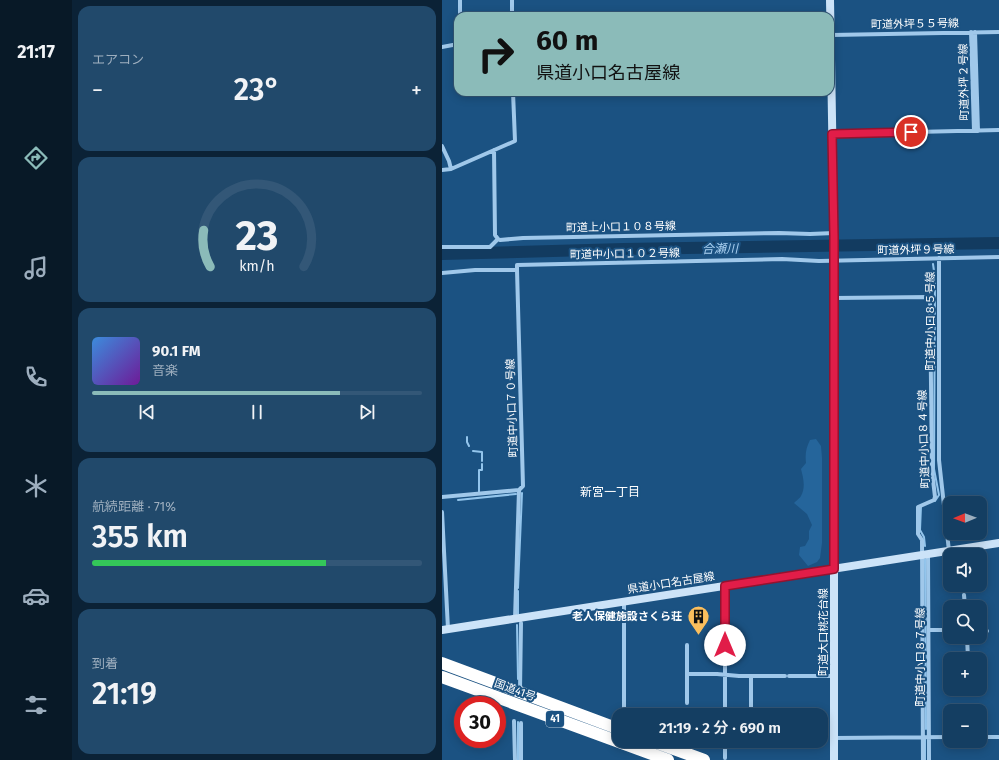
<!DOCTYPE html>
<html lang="ja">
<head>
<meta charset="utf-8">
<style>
	body { margin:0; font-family:"Fira Sans","Noto Sans JP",sans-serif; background:#21496b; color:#f1f3f6; height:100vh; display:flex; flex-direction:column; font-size:15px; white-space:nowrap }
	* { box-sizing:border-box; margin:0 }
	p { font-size:13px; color:#9daebe }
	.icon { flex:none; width:22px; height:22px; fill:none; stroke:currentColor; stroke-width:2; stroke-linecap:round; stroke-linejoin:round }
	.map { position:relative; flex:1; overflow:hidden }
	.panel { display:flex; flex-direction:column; gap:6px; padding:6px; background:#0b2236; width:370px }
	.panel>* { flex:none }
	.guide { position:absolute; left:12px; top:12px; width:380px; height:84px; border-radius:12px; box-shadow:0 2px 10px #0003,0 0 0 1px #335777; background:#8bbbb9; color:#111; overflow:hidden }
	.needle { width:26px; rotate:269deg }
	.tools { position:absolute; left:501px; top:496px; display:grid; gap:8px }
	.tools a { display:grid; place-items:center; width:44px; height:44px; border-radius:8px; background:#143e62; box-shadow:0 2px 10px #0003,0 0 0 1px #335777; font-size:20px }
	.speed { position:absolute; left:12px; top:696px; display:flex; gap:8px; font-size:20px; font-weight:700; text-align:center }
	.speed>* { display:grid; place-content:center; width:52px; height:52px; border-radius:50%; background:#143e62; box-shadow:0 2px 10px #0003,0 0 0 1px #335777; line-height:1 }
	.speed .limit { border:6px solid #d22; background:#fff; color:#111 }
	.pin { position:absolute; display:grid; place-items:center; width:34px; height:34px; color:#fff; margin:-17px; border:2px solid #fff; border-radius:50%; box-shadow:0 1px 4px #0007 }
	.me { position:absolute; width:44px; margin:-22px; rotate:0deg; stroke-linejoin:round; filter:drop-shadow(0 0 3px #0008) }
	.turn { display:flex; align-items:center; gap:14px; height:84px; padding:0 16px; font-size:18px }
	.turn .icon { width:52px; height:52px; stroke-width:2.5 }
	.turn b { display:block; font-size:28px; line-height:34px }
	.big { font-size:30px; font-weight:600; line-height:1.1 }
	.panel .widget { flex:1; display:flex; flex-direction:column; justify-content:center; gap:6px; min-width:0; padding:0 14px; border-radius:12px; background:#21496b }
	.panel .dial { align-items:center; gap:0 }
	.dial svg { height:104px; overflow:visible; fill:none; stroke:#335777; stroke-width:7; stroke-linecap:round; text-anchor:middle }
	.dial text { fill:#f1f3f6; stroke:none }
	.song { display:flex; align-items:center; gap:12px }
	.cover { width:48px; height:48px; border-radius:6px; background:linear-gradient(135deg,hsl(210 70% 55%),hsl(280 70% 35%)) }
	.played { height:4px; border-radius:2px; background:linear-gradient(90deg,#8bbbb9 75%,#335777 75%) }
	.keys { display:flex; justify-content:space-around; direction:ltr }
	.heat { display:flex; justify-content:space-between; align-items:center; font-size:22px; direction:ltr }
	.charge { height:6px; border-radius:3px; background:linear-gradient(90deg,#34c759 71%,#335777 0) }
	.trip { position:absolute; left:170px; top:708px; width:216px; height:40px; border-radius:12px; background:#143e62; box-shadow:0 2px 10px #0003,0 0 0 1px #335777; font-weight:600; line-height:40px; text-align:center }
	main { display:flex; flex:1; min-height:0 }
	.menu { display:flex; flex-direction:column; width:72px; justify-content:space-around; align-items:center; background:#081927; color:#9daebe }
	.menu .icon { width:28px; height:28px }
	.menu .on { color:#8bbbb9 }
	.menu b { font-size:18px; color:#f1f3f6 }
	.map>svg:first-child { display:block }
	.green { fill:#25659b }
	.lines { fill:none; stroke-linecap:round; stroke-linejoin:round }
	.stream { stroke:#93c5ec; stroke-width:2 }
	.river { stroke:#123b60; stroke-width:12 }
	.street { stroke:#a0c8ea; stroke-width:4 }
	.secondary { stroke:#cce3f8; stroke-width:8 }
	.highway { stroke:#fff; stroke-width:12 }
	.route-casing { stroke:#92132f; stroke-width:10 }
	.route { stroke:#e11d48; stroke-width:7 }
	.labels { text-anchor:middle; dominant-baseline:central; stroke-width:4; stroke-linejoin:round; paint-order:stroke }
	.shield { fill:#1b5282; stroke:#bbcbda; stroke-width:1 }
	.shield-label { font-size:10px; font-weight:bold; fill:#fff }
	.street-label { font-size:11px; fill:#fff; stroke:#1b5282 }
	.poi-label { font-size:11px; font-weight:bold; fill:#fff; stroke:#1b5282; text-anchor:end }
	.water-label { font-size:12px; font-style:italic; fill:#acd2f2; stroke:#1b5282 }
	.neighbourhood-label { font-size:12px; fill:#fff; stroke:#1b5282 }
</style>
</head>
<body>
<main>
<nav class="menu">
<b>21:17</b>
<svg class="icon on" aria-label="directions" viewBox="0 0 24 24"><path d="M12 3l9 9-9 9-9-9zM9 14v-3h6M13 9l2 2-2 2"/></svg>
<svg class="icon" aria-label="music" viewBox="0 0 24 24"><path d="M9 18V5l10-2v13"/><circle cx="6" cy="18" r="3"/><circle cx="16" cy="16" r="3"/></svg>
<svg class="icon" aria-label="phone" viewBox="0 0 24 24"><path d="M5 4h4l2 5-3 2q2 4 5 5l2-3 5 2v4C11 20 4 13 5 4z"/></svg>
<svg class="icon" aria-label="climate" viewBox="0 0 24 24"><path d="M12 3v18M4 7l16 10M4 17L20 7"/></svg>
<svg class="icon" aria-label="car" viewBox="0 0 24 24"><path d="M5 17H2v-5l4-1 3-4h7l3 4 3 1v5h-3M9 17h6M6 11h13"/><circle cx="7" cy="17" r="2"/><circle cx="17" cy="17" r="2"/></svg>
<svg class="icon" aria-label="filters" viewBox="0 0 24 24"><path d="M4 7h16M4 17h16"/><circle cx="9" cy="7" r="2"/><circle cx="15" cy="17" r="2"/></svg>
</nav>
<section class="panel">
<div class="widget"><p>エアコン</p>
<div class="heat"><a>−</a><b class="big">23°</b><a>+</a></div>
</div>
<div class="widget dial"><svg viewBox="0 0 100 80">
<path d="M14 69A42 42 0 1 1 86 69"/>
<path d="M14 69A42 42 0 0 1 9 41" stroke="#8bbbb9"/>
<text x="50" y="56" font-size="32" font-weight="700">23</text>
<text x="50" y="72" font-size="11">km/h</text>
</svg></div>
<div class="widget">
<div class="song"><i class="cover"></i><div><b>90.1 FM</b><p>音楽</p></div></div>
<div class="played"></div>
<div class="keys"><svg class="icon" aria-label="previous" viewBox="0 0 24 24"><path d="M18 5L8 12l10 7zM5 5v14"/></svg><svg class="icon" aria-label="pause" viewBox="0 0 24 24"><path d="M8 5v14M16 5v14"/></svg><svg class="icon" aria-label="next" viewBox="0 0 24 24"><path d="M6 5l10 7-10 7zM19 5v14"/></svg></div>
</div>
<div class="widget"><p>航続距離 · 71%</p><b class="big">355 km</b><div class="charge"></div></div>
<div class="widget"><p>到着</p><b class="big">21:19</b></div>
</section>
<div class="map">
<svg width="557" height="760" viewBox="0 0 557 760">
	<rect width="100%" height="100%" fill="#1b5282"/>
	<path class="green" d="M374 439 379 446 380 458V543L378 558 375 562 366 566 357 555 358 547 363 546 367 539V531L370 525 365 514 352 503C354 501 358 498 359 496 364 487 361 477 359 469L364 463C363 454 364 448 368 440Z"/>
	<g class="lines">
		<path class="stream" d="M491 264 493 278 492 469 497 495 493 501
			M25 437V442L27 446
			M31 451 40 452V461
			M37 493V470H40V464
			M16 500 74 494
			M479 506 478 530 482 537 483 546
			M483 559 484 729
			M76 588 80 493
			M76 614V591
			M75 625 76 679
			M76 722V760
			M483 739V760"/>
		<path class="river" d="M0 254 182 249 557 243"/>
		<path class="street" d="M18 0V16
			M70 0V16
			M529 32 532 131
			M533 32 536 131
			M389 35 557 32
			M0 47 16 44
			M390 134 557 130
			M0 146 7 161 9 169
			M52 150 53 235 56 239 58 240 81 238 337 233 368 234 392 233
			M0 170 9 169 73 141 71 92
			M0 247H48L56 239
			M497 258V460L507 551
			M75 270V265L340 259 377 261 557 257
			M0 273 33 270H75L81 486 77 490 73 619
			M392 298 488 297 490 471 493 497 492 500 476 507V534L480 540 481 760
			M0 497 77 490
			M0 512 6 629
			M486 554 487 760
			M283 586V715
			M522 595 523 607
			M182 602V715
			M487 630H508
			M538 631H545
			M525 637 526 659
			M245 645V703
			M245 674H275L297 676H343
			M309 676V715
			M347 676H392
			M78 690 79 623
			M72 721 73 760
			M79 723V760
			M538 737H557
			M392 738 508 737
			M283 741V758"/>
		<path class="secondary" d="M388 0 392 236V760
			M0 630 557 543"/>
		<path class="highway" d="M0 663 177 729
			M0 677 226 760
			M210 741 262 760"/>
	</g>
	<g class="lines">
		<defs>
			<path id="route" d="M283 645V586L392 569V236L390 134 469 132"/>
		</defs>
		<use href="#route" class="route-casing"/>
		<use href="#route" class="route"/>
	</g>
	<defs>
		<symbol id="building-pin" viewBox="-11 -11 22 30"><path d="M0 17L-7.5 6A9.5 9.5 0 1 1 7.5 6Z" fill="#fbbf5d" stroke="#1b5282"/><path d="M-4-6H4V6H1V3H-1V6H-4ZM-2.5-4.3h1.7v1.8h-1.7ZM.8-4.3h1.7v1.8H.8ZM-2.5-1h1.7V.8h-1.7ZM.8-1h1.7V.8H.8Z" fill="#111"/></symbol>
	</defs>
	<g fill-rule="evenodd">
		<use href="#building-pin" x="244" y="604" width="25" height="34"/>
	</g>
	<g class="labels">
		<rect class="shield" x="104" y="711" width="18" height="16" rx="3"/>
		<g class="shield-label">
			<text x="113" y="719">41</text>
		</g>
		<g class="street-label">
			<text transform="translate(473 24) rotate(-1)">町道外坪５５号線</text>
			<text transform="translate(522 82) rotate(-91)">町道外坪２号線</text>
			<text transform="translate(179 227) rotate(-1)">町道上小口１０８号線</text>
			<text transform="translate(474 250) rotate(-1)">町道外坪９号線</text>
			<text transform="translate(183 254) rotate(-1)">町道中小口１０２号線</text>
			<text transform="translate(488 321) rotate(-90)">町道中小口８５号線</text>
			<text transform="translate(70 408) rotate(-92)">町道中小口７０号線</text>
			<text transform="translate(482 439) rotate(-92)">町道中小口８４号線</text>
			<text transform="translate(229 583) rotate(-9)">県道小口名古屋線</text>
			<text transform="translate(381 632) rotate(-90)">町道大口桃花台線</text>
			<text transform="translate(478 657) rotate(-90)">町道中小口８７号線</text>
			<text transform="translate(73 690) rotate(20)">国道41号</text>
		</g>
		<g class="poi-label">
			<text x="240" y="616">老人保健施設さくら荘</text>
		</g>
		<g class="water-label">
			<text transform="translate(278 249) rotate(-1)">合瀬川</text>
		</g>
		<g class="neighbourhood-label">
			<text x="168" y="492">新宮一丁目</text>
		</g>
	</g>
</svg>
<div class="tools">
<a><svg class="needle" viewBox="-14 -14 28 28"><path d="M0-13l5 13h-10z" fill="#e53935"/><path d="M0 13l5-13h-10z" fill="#9daebe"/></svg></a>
<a><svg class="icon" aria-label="sound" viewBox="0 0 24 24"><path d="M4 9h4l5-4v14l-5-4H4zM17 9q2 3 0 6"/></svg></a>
<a><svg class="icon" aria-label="search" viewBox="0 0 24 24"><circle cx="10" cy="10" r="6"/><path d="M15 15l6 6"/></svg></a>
<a>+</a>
<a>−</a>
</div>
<div class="speed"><div class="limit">30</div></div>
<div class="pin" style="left:469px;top:132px;background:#d93025"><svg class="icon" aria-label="arrive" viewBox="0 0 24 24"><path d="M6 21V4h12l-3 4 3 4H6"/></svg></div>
<svg class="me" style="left:283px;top:645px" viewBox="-20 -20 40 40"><circle r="19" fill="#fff"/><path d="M0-13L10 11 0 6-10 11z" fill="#e11d48"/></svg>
<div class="trip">21:19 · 2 分 · 690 m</div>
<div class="guide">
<div class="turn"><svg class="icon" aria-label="right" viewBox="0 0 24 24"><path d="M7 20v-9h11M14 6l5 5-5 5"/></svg><div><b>60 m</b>県道小口名古屋線</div></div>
</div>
</div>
</main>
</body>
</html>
